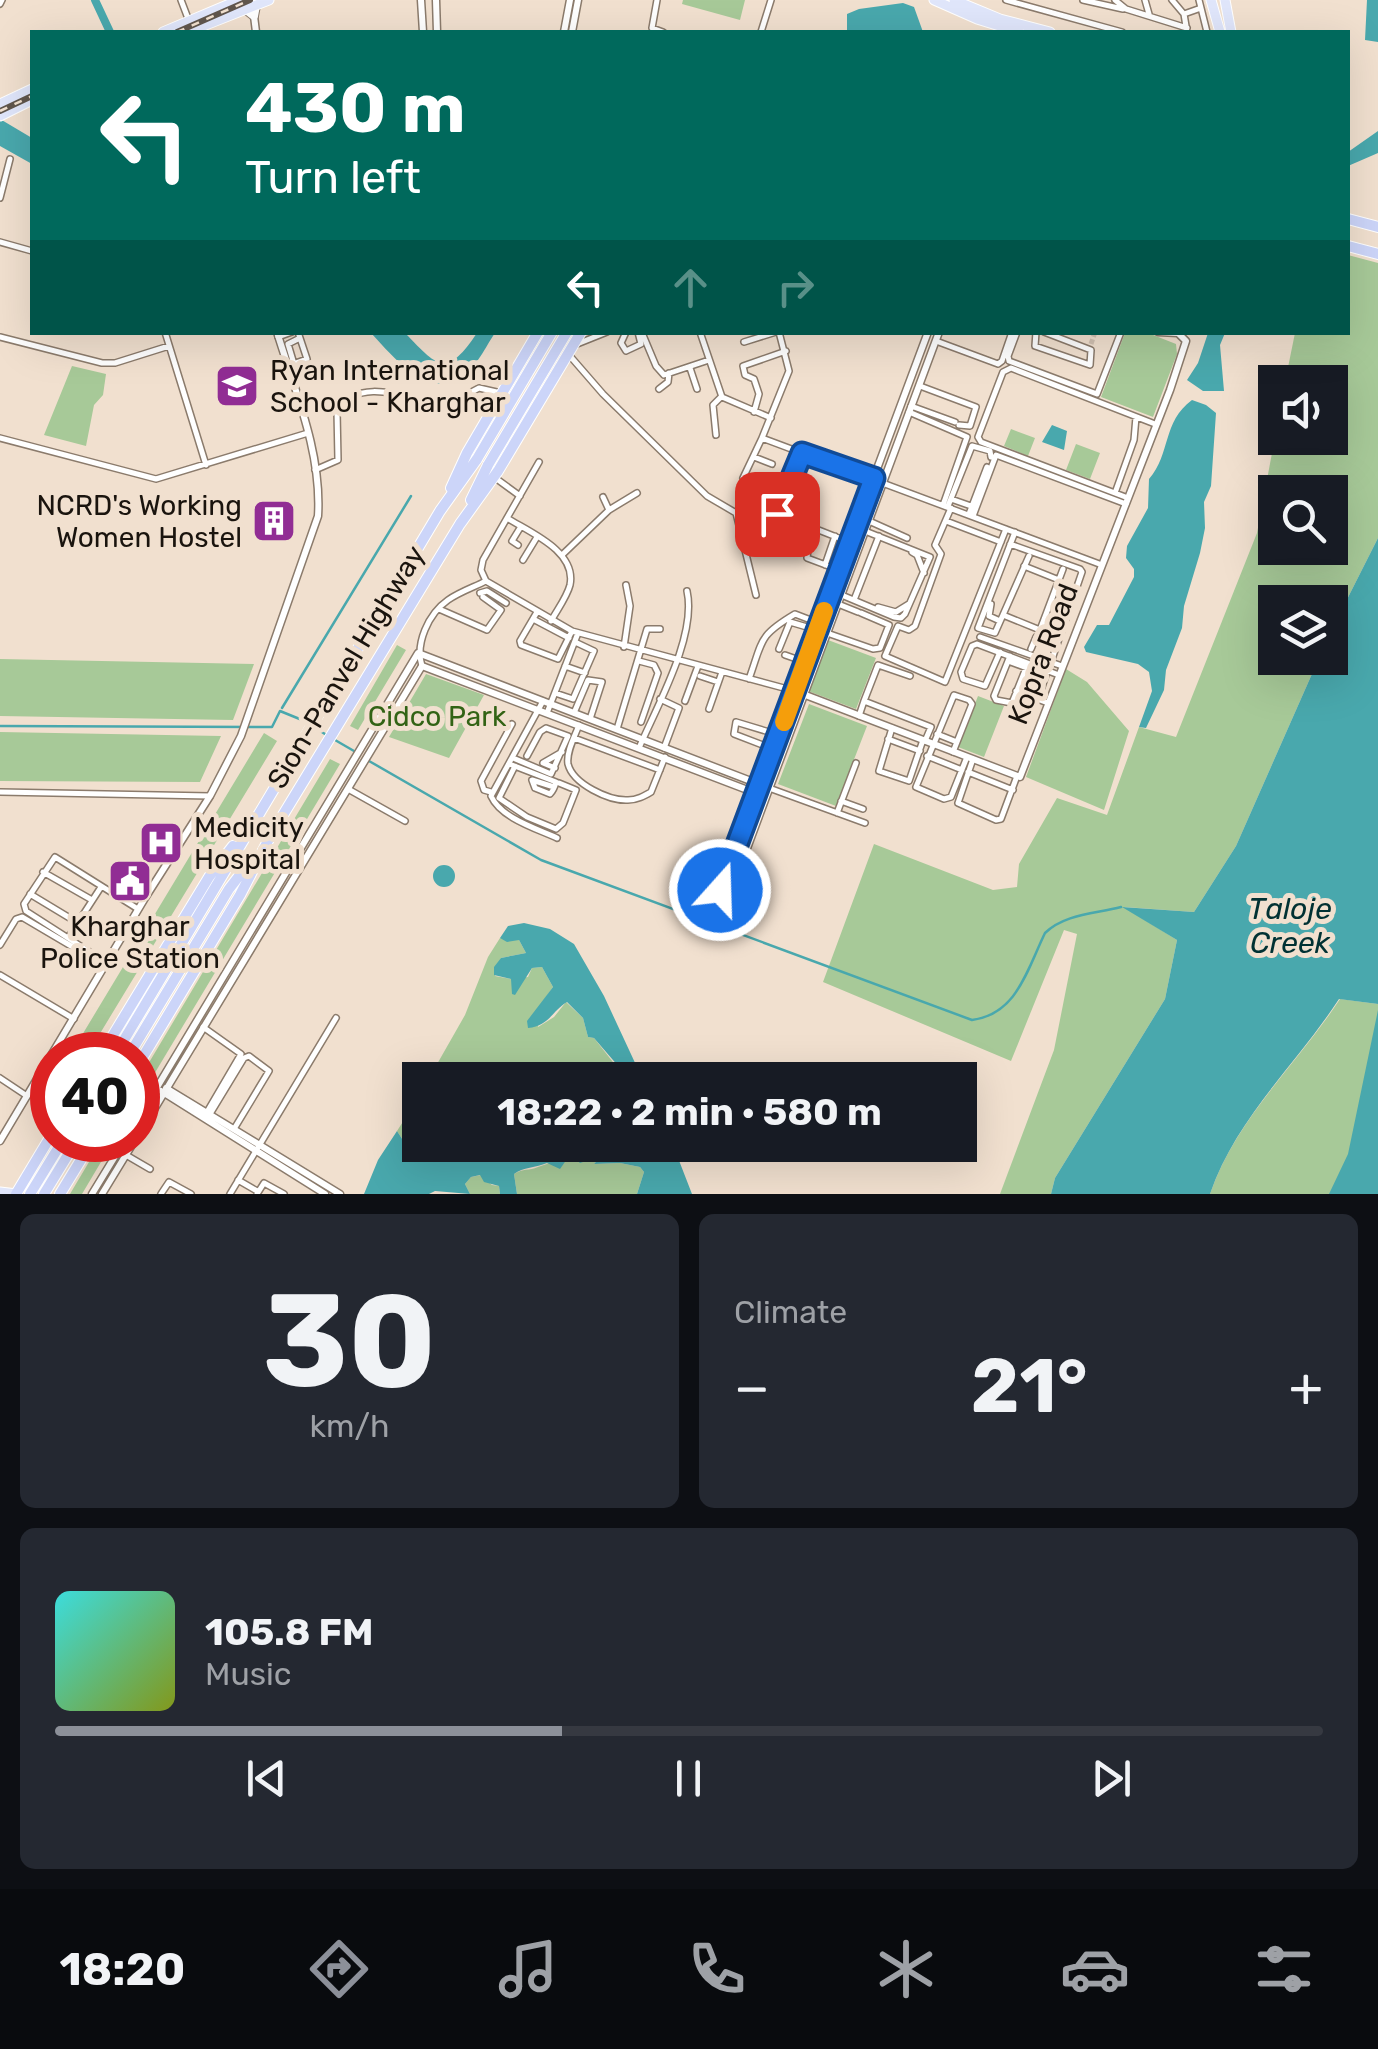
<!DOCTYPE html>
<html lang="en">
<head>
<meta charset="utf-8">
<style>
	body { margin:0; font-family:Rubik,sans-serif; background:#242831; color:#f1f3f6; height:100vh; display:flex; flex-direction:column; font-size:38px; white-space:nowrap }
	* { box-sizing:border-box; margin:0 }
	p { font-size:32px; color:#9ea1a6 }
	.icon { flex:none; width:55px; height:55px; fill:none; stroke:currentColor; stroke-width:2; stroke-linecap:round; stroke-linejoin:round }
	.map { position:relative; height:1194px; overflow:hidden }
	.details { display:flex; flex-direction:column; gap:20px; padding:20px; background:#0d0f14; flex:1 }
	.details>* { flex:none }
	.top-card { position:absolute; left:30px; top:30px; width:1320px; height:305px; border-radius:0px; box-shadow:0 10px 40px #0002; background:#00695c; color:#fff; overflow:hidden }
	.tools { position:absolute; left:1258px; top:365px; display:grid; gap:20px }
	.tools a { display:grid; place-items:center; width:90px; height:90px; border-radius:0px; background:#171b24; box-shadow:0 10px 40px #0002; font-size:50px }
	.speed { position:absolute; left:30px; top:1032px; display:flex; gap:20px; font-size:50px; font-weight:700; text-align:center }
	.speed>* { display:grid; place-content:center; width:130px; height:130px; border-radius:50%; background:#171b24; box-shadow:0 10px 40px #0002; line-height:1 }
	.speed .limit { border:15px solid #d22; background:#fff; color:#111 }
	.pin { position:absolute; display:grid; place-items:center; width:85px; height:85px; color:#fff; margin:-42px; border-radius:20px; box-shadow:0 5px 15px #0006 }
	.me { position:absolute; width:110px; margin:-55px; rotate:20deg; stroke-linejoin:round; filter:drop-shadow(0 0 8px #0008) }
	.turn { display:flex; align-items:center; gap:35px; height:210px; padding:0 50px; font-size:45px }
	.turn .icon { width:130px; height:130px; stroke-width:2.5 }
	.turn b { display:block; font-size:70px; line-height:85px }
	.lanes { display:flex; align-items:center; height:95px; padding:0 50px; background:#0003; justify-content:center; gap:50px; direction:ltr }
	.lanes .off { opacity:.35 }
	.big { font-size:75px; font-weight:700; line-height:1.1 }
	.details .widget { flex:1; display:flex; flex-direction:column; justify-content:center; gap:15px; min-width:0; padding:0 35px; border-radius:15px; background:#242831 }
	.details .dial { align-items:center; gap:0 }
	.dial b { font-size:130px; line-height:1 }
	.song { display:flex; align-items:center; gap:30px }
	.cover { width:120px; height:120px; border-radius:15px; background:linear-gradient(135deg,hsl(180 70% 55%),hsl(70 70% 35%)) }
	.played { height:10px; border-radius:5px; background:linear-gradient(90deg,#8c9099 40%,#363941 40%) }
	.keys { display:flex; justify-content:space-around; direction:ltr }
	.heat { display:flex; justify-content:space-between; align-items:center; font-size:55px; direction:ltr }
	.details .tiles { flex:1; display:grid; gap:20px; grid-template-columns:1fr 1fr }
	.widget:last-child { grid-column:span 2 }
	.trip { position:absolute; left:402px; top:1062px; width:575px; height:100px; border-radius:0px; background:#171b24; box-shadow:0 10px 40px #0002; font-weight:700; line-height:100px; text-align:center }
	.tabs { display:flex; height:160px; justify-content:space-around; align-items:center; background:#090b0e; color:#9ea1a6 }
	.tabs .icon { width:70px; height:70px }
	.tabs .current { color:#8c9099 }
	.tabs b { font-size:45px; color:#f1f3f6 }
	.map>svg:first-child { display:block }
	.green { fill:#a7c998; fill-rule:evenodd }
	.water { fill:#49a8ad }
	.lines { fill:none; stroke-linecap:round; stroke-linejoin:round }
	.stream { stroke:#49a8ad; stroke-width:2.5 }
	.canal { stroke:#49a8ad; stroke-width:8 }
	.minor-tunnel { stroke:#d1c1b2; stroke-width:5; stroke-dasharray:5 2.5; stroke-linecap:butt }
	.minor-casing { stroke:#8b7b6c; stroke-width:8 }
	.tertiary-casing { stroke:#8b7b6c; stroke-width:9 }
	.secondary-casing { stroke:#8b7b6c; stroke-width:10 }
	.primary-casing { stroke:#fff; stroke-width:11 }
	.motorway-casing { stroke:#fff; stroke-width:12 }
	.minor { stroke:#fff; stroke-width:5 }
	.tertiary { stroke:#fff; stroke-width:6 }
	.secondary { stroke:#fff; stroke-width:8 }
	.primary { stroke:#e0e6fb; stroke-width:9 }
	.motorway { stroke:#ccd5f9; stroke-width:10 }
	.rail-casing { stroke:#60564d; stroke-width:6 }
	.rail { stroke:#f1e0cf; stroke-width:2.5; stroke-dasharray:8; stroke-linecap:butt }
	.motorway-bridge-casing { stroke:#fff; stroke-width:12; stroke-linecap:butt }
	.motorway-bridge { stroke:#ccd5f9; stroke-width:10 }
	.route-casing { stroke:#114b97; stroke-width:25 }
	.route { stroke:#1a73e8; stroke-width:18 }
	.slow { stroke:#f59e0b; stroke-width:18 }
	.labels { text-anchor:middle; dominant-baseline:central; stroke-width:10; stroke-linejoin:round; paint-order:stroke }
	.poi-label { font-size:28px; fill:#1a140e; stroke:#f1e0cf; text-anchor:start }
	.street-label { font-size:28px; fill:#1a140e; stroke:#f1e0cf }
	.park-label { font-size:28px; fill:#326315; stroke:#f1e0cf }
	.water-label { font-size:30px; font-style:italic; fill:#013133; stroke:#f1e0cf }
</style>
</head>
<body>
<div class="map">
<svg width="1378" height="1194" viewBox="0 0 1378 1194">
	<rect width="100%" height="100%" fill="#f1e0cf"/>
	<path class="green" d="M683 0H745L740 20 682 4Z
		M1348 255 1378 263V538L1330 633V602H1275V658H1319L1236 846 1194 912 1124 907 1177 940 1165 999 1055 1178 1051 1194H1000L1054 1050 1077 934 1064 930 1011 1061 823 982 874 844 993 890 1017 887 1019 864 1057 798 1107 815 1139 727 1176 737 1257 533 1275 437 1330 438V382H1285L1295 333 1348 332ZM1275 492H1330V548H1275Z
		M1125 333H1148L1176 344 1177 354 1153 417 1101 397Z
		M72 366 106 374 103 395 94 405 86 446 44 435Z
		M1011 429 1035 438 1028 456 1004 446Z
		M1076 444 1100 453 1090 479 1066 470Z
		M828 640 876 658 856 709 808 691Z
		M397 645 406 650 358 730 350 726Z
		M0 659 254 664 233 720 0 716Z
		M1066 669 1087 682 1129 731 1104 810 1026 777Z
		M426 674 484 695 449 758 389 737Z
		M978 696 1004 706 984 757 958 747Z
		M809 704 867 726 836 806 778 784Z
		M0 732 221 736 200 782 0 781Z
		M264 733 277 741 87 1055H70Z
		M330 759 340 764 138 1101V1081Z
		M500 938 519 940 526 953 501 958 495 976 511 979 528 977 532 968 542 967 553 987 541 1004 538 1027 554 1017 566 1002 583 1018 588 1037 594 1038 620 1071 597 1080H428L465 1015 488 957Z
		M1340 999 1378 1004V1194H1210C1236 1118 1297 1065 1340 999Z
		M420 1095V1145H426L423 1149 408 1148 397 1131Z
		M102 1140H114L82 1194H70Z
		M595 1145H622L603 1154 594 1164 620 1163 640 1167 644 1172 637 1194H517L514 1174C523 1168 529 1171 538 1167 558 1160 576 1155 595 1145Z
		M481 1175 492 1185 499 1186 500 1194H470L465 1184 471 1177Z"/>
	<path class="water" d="M1367 0H1378V42L1365 40Z
		M903 3 914 7 923 32H847V14L859 9Z
		M0 119 32 138V164L0 146Z
		M1378 131V153L1348 166V152Z
		M371 333H405C438 367 446 379 477 333H495C486 346 476 368 462 377 427 401 392 355 371 333Z
		M1208 333H1225L1220 345 1224 391H1203L1187 380 1198 363Z
		M1192 400 1206 405 1216 413 1211 486 1204 502 1205 528 1200 553 1184 606 1182 628 1166 670 1164 690 1146 728 1139 727 1152 691 1149 672 1138 664 1086 652 1084 647 1097 625H1109L1134 577V569L1126 558 1127 546 1148 508 1149 479C1171 454 1162 422 1192 400Z
		M1052 425 1067 431 1064 450 1042 442Z
		M1378 538V1004L1339 999C1296 1065 1236 1118 1210 1194H1051L1055 1178 1165 999 1177 940 1122 907 1194 912 1236 846 1319 658H1330V633Z
		M433 876a11 11 0 1 1 22 0a11 11 0 1 1-22 0Z
		M524 923 550 929 574 944 604 996 643 1080H597L619 1071V1067L594 1038 588 1037 583 1018 567 1002C552 1011 549 1026 528 1028L527 1021 553 987 542 967 532 968 515 995 512 994 511 979 494 975V967L501 958 526 953 519 940 507 942 500 938 508 926Z
		M1378 1010V1194H1329L1348 1154Z
		M397 1131 408 1148 422 1149 426 1145H595L586 1161 580 1163 573 1157 567 1159 560 1169 547 1163C536 1168 523 1167 514 1174L517 1194H500L499 1186 484 1182 480 1175 471 1177 465 1184 470 1194 435 1191 429 1194H364L378 1160Z
		M622 1145H673L692 1194H637L644 1172 640 1167 620 1163 594 1164 603 1154Z"/>
	<g class="lines">
		<path class="stream" d="M282 708 411 496
			M0 726 272 727 280 711 307 722
			M314 727 328 736
			M335 740 354 751
			M369 761 541 860 972 1020C1017 1014 1027 970 1045 933 1065 914 1094 914 1121 907"/>
		<path class="canal" d="M95 0 110 32"/>
		<path class="minor-tunnel" d="M1091 344 1095 332"/>
		<defs>
			<path id="minor" d="M181 0 189 21
				M657 0 652 28 663 32
				M1006 0 1122 32
				M1083 0 1123 9
				M1115 0 1126 9 1187 28
				M1145 0 1149 14
				M1172 0 1183 13
				M1199 0 1207 32
				M0 4 2 0
				M761 32 771 0
				M1187 32 1184 14 1201 8
				M0 198 10 159
				M0 242 32 251
				M165 332 206 465
				M626 332 621 343 626 351 641 344 638 332
				M700 332 722 397 771 418
				M779 332 789 371 762 438 1102 565
				M1017 332 1008 356 1009 361 1097 394 1121 332
				M1036 332 1035 346 1090 365 1091 350 1044 332
				M643 335 656 366 664 375 709 360
				M0 337 102 363H115L169 346
				M278 337 292 332
				M936 341 998 364 1002 361 1012 332
				M744 342 776 332
				M577 344 607 332
				M570 356 603 394 707 496 736 513 756 595
				M294 364 288 344 300 338
				M287 366 307 359 298 332
				M690 368 697 389
				M920 386 976 407 970 426 959 425
				M659 389 668 382 669 373
				M911 406 955 422
				M754 412 759 394 754 379 745 375 743 366 786 351
				M909 412 967 437 943 505
				M716 435 713 405 721 397
				M0 438 156 479 308 433
				M754 457 772 464
				M539 462 483 560 481 570 486 581 572 631 795 691
				M315 470 338 460 337 411C361 373 414 402 447 405L479 388 501 393
				M494 477 520 496
				M743 478 762 438
				M1115 493 1134 440 1136 417
				M603 497 609 510
				M1128 498 981 442 978 437 1003 372 1011 368 1155 424
				M951 499 971 506
				M773 502 777 514
				M948 506 972 446 990 451 991 457
				M753 507C789 503 790 482 801 453
				M951 508 935 545 941 554 915 626 909 630 898 626 885 656 945 682 1006 529
				M969 514 987 467
				M973 516 996 455 1126 504
				M507 518C529 532 577 551 570 585 567 597 557 610 551 621
				M869 521 907 538
				M946 521 1001 542
				M1015 532 978 628 995 633 1029 556
				M1010 544 1080 569 1082 572 1051 662
				M518 545 512 541 520 528
				M912 552 917 555 924 573
				M562 555 609 510 637 493
				M523 560 537 537
				M825 565 835 536
				M1024 566 1059 580
				M839 570 807 558 810 532 816 529 849 542
				M832 591 894 617 901 618 905 614 930 557 865 531
				M480 593 487 591 506 603
				M854 600 879 536
				M838 604 858 612
				M991 604 989 616 1000 621
				M878 607 896 612 909 604
				M439 609 487 630 501 610 483 597
				M537 612 520 641 521 645 558 659 572 631
				M1003 615 1040 630 1063 569
				M533 619 569 638
				M827 633 873 649 880 648 889 625 861 613
				M980 637 1062 666
				M1037 637 1052 640 1058 629
				M624 647 630 606 626 585
				M779 649 790 622 817 630
				M1031 649 1036 637
				M1000 652 985 686 963 679 961 672 972 646 977 644 1059 675
				M785 655 805 662
				M1010 656 994 696 996 700 1012 703 1026 668
				M639 661 654 665 658 673 641 722
				M1008 661 1046 675 1038 699
				M422 666C415 644 428 614 448 600 459 592 474 587 486 581
				M565 666 585 673
				M700 676 718 682
				M749 679C763 640 758 636 795 614L829 627
				M1016 691 1048 703
				M555 693 573 699 594 651 575 642
				M660 699 679 708 664 748
				M543 701 491 796C501 818 535 828 557 838
				M685 701 698 666
				M864 701 878 665 910 676
				M709 709 722 672
				M547 713 578 633
				M574 713 588 680 602 682 590 719
				M859 716 864 701 931 727 925 741
				M579 725C575 736 566 752 568 764 573 784 609 801 628 800 637 800 644 796 651 792L665 757
				M892 728 879 771 909 781 923 740
				M617 729 647 629H660
				M937 734 957 742
				M574 738 660 770
				M888 739 920 751
				M639 748C657 706 697 636 687 591
				M773 749 734 734 736 722 779 735
				M953 752 972 704 969 700 954 695 916 787 944 799 951 797 967 757
				M927 756 962 770
				M513 758 551 774 568 736 546 728 540 732 527 756
				M973 759 958 803 996 820 1001 819 1017 776
				M512 765 556 782C555 786 553 791 550 794L535 788 532 780 554 787
				M515 766 499 798 527 817 556 829 563 823 576 790 559 783
				M555 768 543 763 562 752
				M968 772 1013 790
				M769 788 865 823
				M348 789 405 821
				M0 792 210 796
				M491 792 484 790 481 781 512 724
				M841 801 863 809
				M837 813 856 763
				M43 872 92 900
				M30 894 78 923
				M68 938 101 887
				M0 945 16 919 22 917 105 966
				M107 963 26 911 24 904 55 857 138 909
				M0 975 74 1019
				M203 1027 241 1054 207 1112
				M0 1078 27 1096
				M210 1114 244 1058 249 1056 269 1071 234 1129
				M126 1155 150 1169
				M238 1180 257 1191
				M161 1194 169 1182 191 1194
				M230 1194 336 1018
				M257 1194 264 1183 284 1194"/>
			<path id="tertiary" d="M421 0 423 32
				M436 0 437 32
				M254 16 256 32
				M564 32 570 0
				M572 32 578 0
				M928 332 720 890 730 894 939 332
				M1158 332 1178 333
				M795 691 1020 777 1170 390 1186 341 1178 333
				M166 1088 340 1194
				M161 1091 325 1194
				M138 1119 418 653 769 788
				M138 1136 422 666 766 797
				M0 1141 145 898 210 796 241 736 318 516C322 453 295 391 277 332
				M92 1194 125 1140
				M102 1194 135 1140"/>
			<path id="secondary" d="M242 0 245 9 254 16 257 0"/>
			<path id="primary" d="M934 0 977 19 1019 32
				M954 0 1000 19 1050 32
				M1211 0 1220 32
				M1225 0 1231 32
				M163 32 239 0
				M188 32 269 0
				M0 104 32 89
				M0 116 32 100
				M0 1192 17 1194"/>
			<path id="motorway" d="M1348 219 1378 227
				M1348 246 1378 254
				M451 488 467 453 538 332
				M471 500 488 465
				M101 1055 209 877 233 846
				M115 1055 440 511 477 459
				M129 1055 229 889 253 858
				M138 1065 240 895 272 833 460 524 498 471 581 332
				M16 1194 52 1134
				M30 1194 63 1140
				M44 1194 77 1140
				M60 1194 93 1140"/>
		</defs>
		<use href="#minor" class="minor-casing"/>
		<use href="#tertiary" class="tertiary-casing"/>
		<use href="#secondary" class="secondary-casing"/>
		<use href="#primary" class="primary-casing"/>
		<use href="#motorway" class="motorway-casing"/>
		<use href="#minor" class="minor"/>
		<use href="#tertiary" class="tertiary"/>
		<use href="#secondary" class="secondary"/>
		<use href="#primary" class="primary"/>
		<use href="#motorway" class="motorway"/>
		<defs>
			<path id="rail" d="M177 32 250 0
				M0 111 32 96"/>
		</defs>
		<use href="#rail" class="rail-casing"/>
		<use href="#rail" class="rail"/>
		<defs>
			<path id="motorway-bridge" d="M477 459 552 332
				M488 465 567 332"/>
		</defs>
		<use href="#motorway-bridge" class="motorway-bridge-casing"/>
		<use href="#motorway-bridge" class="motorway-bridge"/>
	</g>
	<g class="lines">
		<defs>
			<path id="route" d="M720 890 874 478 802 453 785 494 772 502 777 514"/>
		</defs>
		<use href="#route" class="route-casing"/>
		<use href="#route" class="route"/>
		<path class="slow" d="M784 722 824 611"/>
	</g>
	<defs>
		<symbol id="school-square" viewBox="-11 -11 22 22"><rect x="-9" y="-9" width="18" height="18" rx="4" fill="#912d94" stroke="#f1e0cf"/><path d="M0-5L7-2L0 1L-7-2ZM-4 1L0 2.5L4 1V4Q0 6-4 4Z" fill="#fff"/></symbol>
		<symbol id="building-square" viewBox="-11 -11 22 22"><rect x="-9" y="-9" width="18" height="18" rx="4" fill="#912d94" stroke="#f1e0cf"/><path d="M-4-6H4V6H1V3H-1V6H-4ZM-2.5-4.3h1.7v1.8h-1.7ZM.8-4.3h1.7v1.8H.8ZM-2.5-1h1.7V.8h-1.7ZM.8-1h1.7V.8H.8Z" fill="#fff"/></symbol>
		<symbol id="hospital-square" viewBox="-11 -11 22 22"><rect x="-9" y="-9" width="18" height="18" rx="4" fill="#912d94" stroke="#f1e0cf"/><path d="M-5-5h3v3.5h4V-5h3V5h-3V1.5h-4V5h-3Z" fill="#fff"/></symbol>
		<symbol id="civic-square" viewBox="-11 -11 22 22"><rect x="-9" y="-9" width="18" height="18" rx="4" fill="#912d94" stroke="#f1e0cf"/><path d="M-.6-6.5H3V-4.5H.6V-3L4-1V1h2V6H-6V1h2V-1L-.6-3ZM-1.2 2.5V6h2.4V2.5Z" fill="#fff"/></symbol>
	</defs>
	<g fill-rule="evenodd">
		<use href="#school-square" x="212" y="361" width="50" height="50"/>
		<use href="#building-square" x="249" y="496" width="50" height="50"/>
		<use href="#hospital-square" x="136" y="818" width="50" height="50"/>
		<use href="#civic-square" x="105" y="856" width="50" height="50"/>
	</g>
	<g class="labels">
		<g class="poi-label">
			<text x="270" y="370">Ryan International<tspan x="270" dy="32">School - Kharghar</tspan></text>
			<text x="242" y="505" text-anchor="end">NCRD's Working<tspan x="242" dy="32">Women Hostel</tspan></text>
			<text x="194" y="827">Medicity<tspan x="194" dy="32">Hospital</tspan></text>
			<text x="130" y="926" text-anchor="middle">Kharghar<tspan x="130" dy="32">Police Station</tspan></text>
		</g>
		<g class="street-label">
			<text transform="translate(1043 654) rotate(-69)">Kopra Road</text>
			<text transform="translate(346 667) rotate(-59)">Sion-Panvel Highway</text>
		</g>
		<g class="park-label">
			<text x="437" y="716">Cidco Park</text>
		</g>
		<g class="water-label">
			<text x="1290" y="909">Taloje<tspan x="1290" dy="34">Creek</tspan></text>
		</g>
	</g>
</svg>
<div class="tools">
<a><svg class="icon" aria-label="sound" viewBox="0 0 24 24"><path d="M4 9h4l5-4v14l-5-4H4zM17 9q2 3 0 6"/></svg></a>
<a><svg class="icon" aria-label="search" viewBox="0 0 24 24"><circle cx="10" cy="10" r="6"/><path d="M15 15l6 6"/></svg></a>
<a><svg class="icon" aria-label="layers" viewBox="0 0 24 24"><path d="M12 4l9 5-9 5-9-5zM3 14l9 5 9-5"/></svg></a>
</div>
<div class="speed"><div class="limit">40</div></div>
<div class="pin" style="left:777px;top:514px;background:#d93025"><svg class="icon" aria-label="arrive" viewBox="0 0 24 24"><path d="M6 21V4h12l-3 4 3 4H6"/></svg></div>
<svg class="me" style="left:720px;top:890px" viewBox="-20 -20 40 40"><circle r="17" fill="#1a73e8" stroke="#fff" stroke-width="3"/><path d="M0-11L8 9 0 5-8 9z" fill="#fff"/></svg>
<div class="trip">18:22 · 2 min · 580 m</div>
<div class="top-card">
<div class="turn"><svg class="icon" aria-label="left" viewBox="0 0 24 24"><path d="M17 20v-9H6M10 6l-5 5 5 5"/></svg><div><b>430 m</b>Turn left</div></div>
<div class="lanes"><svg class="icon" aria-label="left" viewBox="0 0 24 24"><path d="M17 20v-9H6M10 6l-5 5 5 5"/></svg><svg class="icon off" aria-label="ahead" viewBox="0 0 24 24"><path d="M12 20V5M6 11l6-6 6 6"/></svg><svg class="icon off" aria-label="right" viewBox="0 0 24 24"><path d="M7 20v-9h11M14 6l5 5-5 5"/></svg></div>
</div>
</div>
<section class="details">
<div class="tiles">
<div class="widget dial"><b>30</b><p>km/h</p></div>
<div class="widget"><p>Climate</p>
<div class="heat"><a>−</a><b class="big">21°</b><a>+</a></div>
</div>
<div class="widget">
<div class="song"><i class="cover"></i><div><b>105.8 FM</b><p>Music</p></div></div>
<div class="played"></div>
<div class="keys"><svg class="icon" aria-label="previous" viewBox="0 0 24 24"><path d="M18 5L8 12l10 7zM5 5v14"/></svg><svg class="icon" aria-label="pause" viewBox="0 0 24 24"><path d="M8 5v14M16 5v14"/></svg><svg class="icon" aria-label="next" viewBox="0 0 24 24"><path d="M6 5l10 7-10 7zM19 5v14"/></svg></div>
</div>
</div>
</section>
<nav class="tabs">
<b>18:20</b>
<svg class="icon current" aria-label="directions" viewBox="0 0 24 24"><path d="M12 3l9 9-9 9-9-9zM9 14v-3h6M13 9l2 2-2 2"/></svg>
<svg class="icon" aria-label="music" viewBox="0 0 24 24"><path d="M9 18V5l10-2v13"/><circle cx="6" cy="18" r="3"/><circle cx="16" cy="16" r="3"/></svg>
<svg class="icon" aria-label="phone" viewBox="0 0 24 24"><path d="M5 4h4l2 5-3 2q2 4 5 5l2-3 5 2v4C11 20 4 13 5 4z"/></svg>
<svg class="icon" aria-label="climate" viewBox="0 0 24 24"><path d="M12 3v18M4 7l16 10M4 17L20 7"/></svg>
<svg class="icon" aria-label="car" viewBox="0 0 24 24"><path d="M5 17H2v-5l4-1 3-4h7l3 4 3 1v5h-3M9 17h6M6 11h13"/><circle cx="7" cy="17" r="2"/><circle cx="17" cy="17" r="2"/></svg>
<svg class="icon" aria-label="filters" viewBox="0 0 24 24"><path d="M4 7h16M4 17h16"/><circle cx="9" cy="7" r="2"/><circle cx="15" cy="17" r="2"/></svg>
</nav>
</body>
</html>
